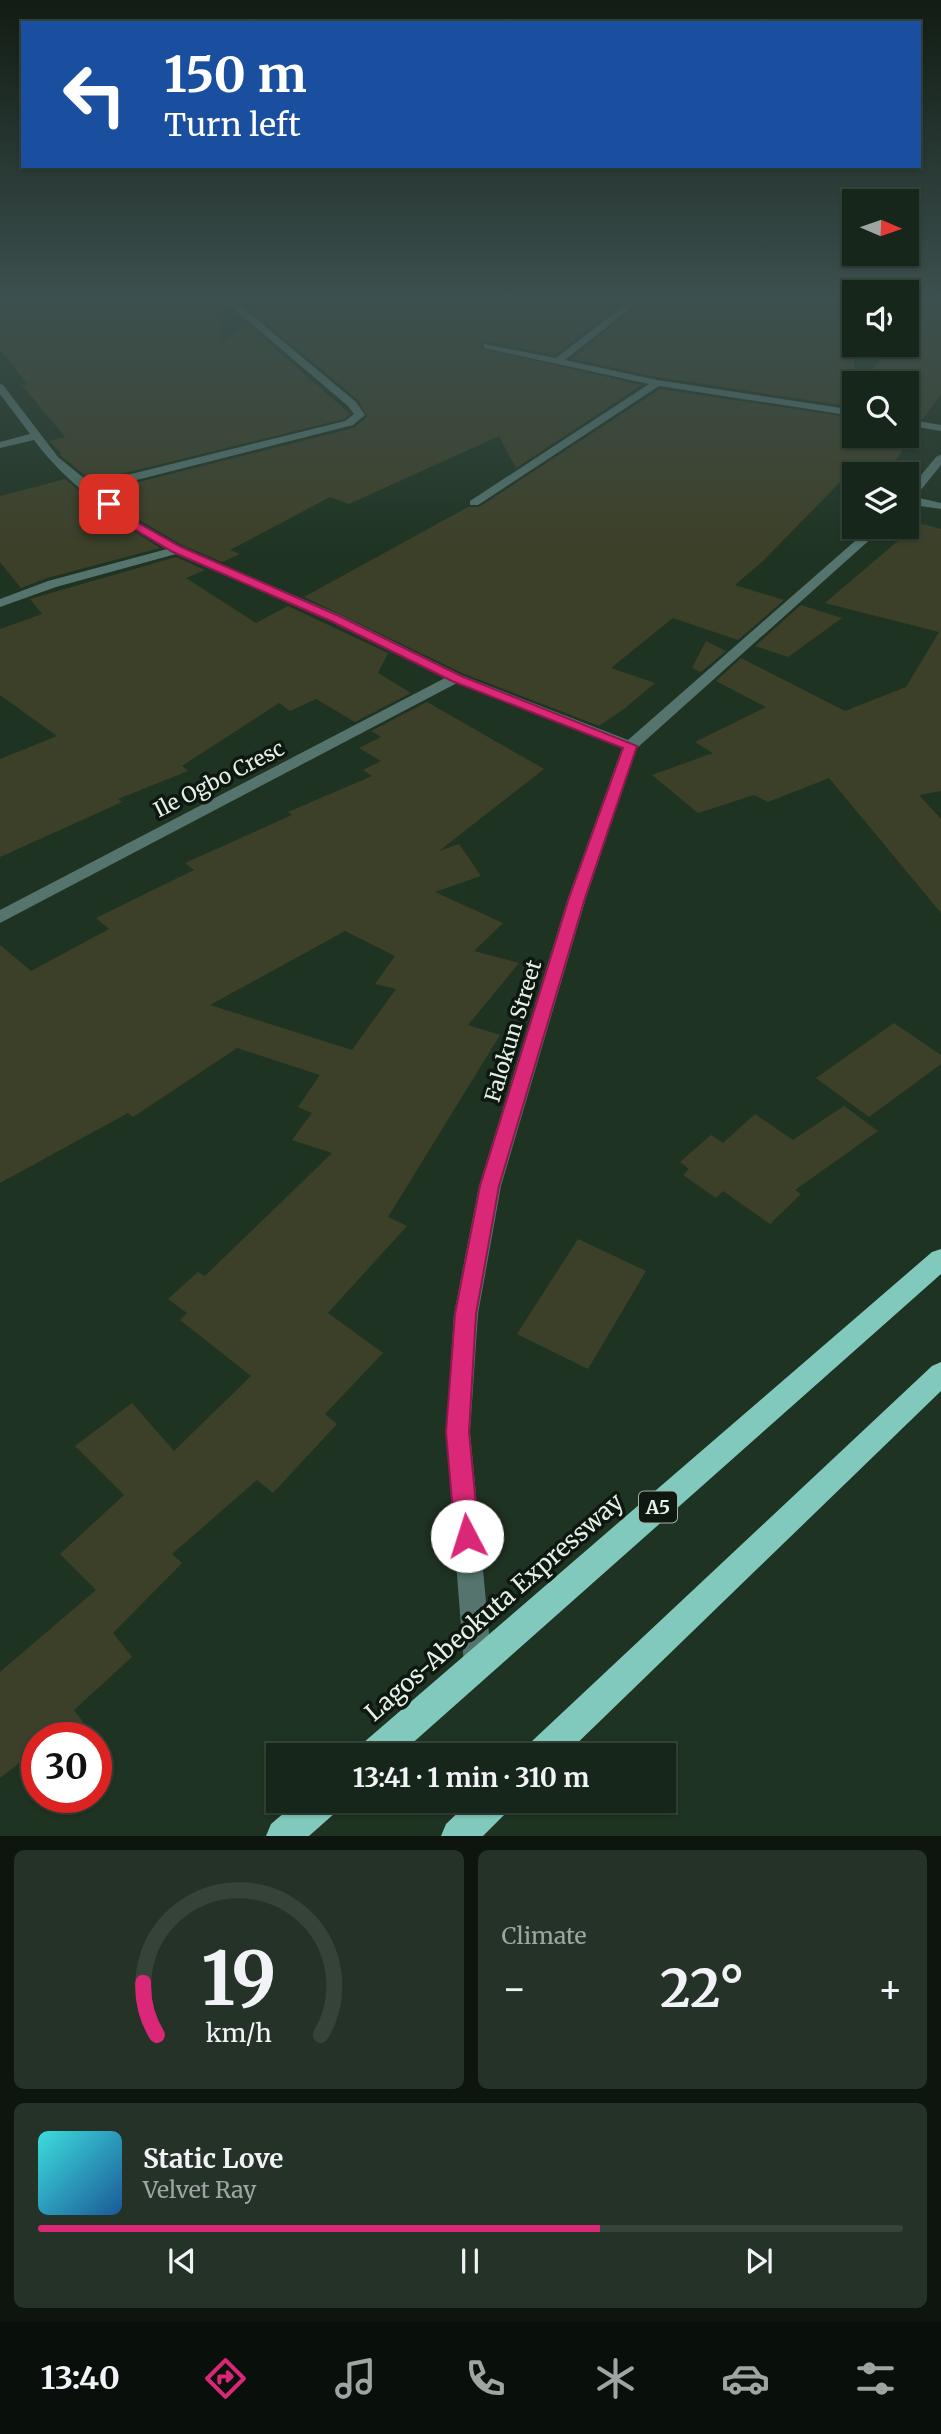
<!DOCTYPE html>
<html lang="en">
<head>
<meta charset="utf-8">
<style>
	body { margin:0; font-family:Merriweather,serif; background:#243227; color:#f1f3f6; height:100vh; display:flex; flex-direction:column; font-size:26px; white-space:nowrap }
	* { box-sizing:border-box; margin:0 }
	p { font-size:23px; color:#9ea5a2 }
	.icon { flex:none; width:38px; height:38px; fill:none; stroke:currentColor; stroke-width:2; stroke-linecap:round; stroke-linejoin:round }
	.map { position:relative; height:1836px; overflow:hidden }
	.details { display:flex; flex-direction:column; gap:14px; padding:14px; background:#0d150e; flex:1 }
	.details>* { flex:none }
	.hud { position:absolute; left:21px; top:21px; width:900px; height:147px; border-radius:0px; box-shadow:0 2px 5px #0004,0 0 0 2px #364339; background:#1a4fa0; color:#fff; overflow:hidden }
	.needle { width:46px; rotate:92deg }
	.controls { position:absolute; left:842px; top:189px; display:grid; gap:14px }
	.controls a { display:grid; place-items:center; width:77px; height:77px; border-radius:0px; background:#17261a; box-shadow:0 2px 5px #0004,0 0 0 2px #364339; font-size:35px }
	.speed { position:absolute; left:21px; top:1722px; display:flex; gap:14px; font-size:35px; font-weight:700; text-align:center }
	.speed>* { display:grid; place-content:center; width:91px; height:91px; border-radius:50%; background:#17261a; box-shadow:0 2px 5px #0004,0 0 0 2px #364339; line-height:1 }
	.speed .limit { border:10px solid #d22; background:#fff; color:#111 }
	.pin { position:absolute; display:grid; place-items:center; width:60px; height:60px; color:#fff; margin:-30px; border-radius:14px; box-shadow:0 4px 10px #0006 }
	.me { position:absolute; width:77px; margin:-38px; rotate:355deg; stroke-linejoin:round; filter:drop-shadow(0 0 5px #0008) }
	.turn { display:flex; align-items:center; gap:24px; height:147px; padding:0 28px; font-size:32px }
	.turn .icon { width:91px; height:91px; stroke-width:2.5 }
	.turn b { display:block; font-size:49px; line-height:60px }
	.big { font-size:52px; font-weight:700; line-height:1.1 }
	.details .tile { flex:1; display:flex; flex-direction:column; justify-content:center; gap:10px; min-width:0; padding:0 24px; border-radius:10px; background:#243227 }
	.details .dial { align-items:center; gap:0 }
	.dial svg { height:182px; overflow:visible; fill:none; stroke:#364339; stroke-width:7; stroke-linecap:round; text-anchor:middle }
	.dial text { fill:#f1f3f6; stroke:none }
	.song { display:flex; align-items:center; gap:21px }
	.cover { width:84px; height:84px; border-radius:10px; background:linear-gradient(135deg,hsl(180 70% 55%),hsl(210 70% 35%)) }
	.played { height:7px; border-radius:4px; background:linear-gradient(90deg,#db2777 65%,#364339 65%) }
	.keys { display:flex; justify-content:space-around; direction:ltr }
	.heat { display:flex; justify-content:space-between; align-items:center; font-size:38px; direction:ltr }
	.details .tiles { flex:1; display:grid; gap:14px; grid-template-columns:1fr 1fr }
	.tile:last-child { grid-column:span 2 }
	.trip { position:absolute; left:266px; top:1743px; width:410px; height:70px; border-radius:0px; background:#17261a; box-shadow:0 2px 5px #0004,0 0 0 2px #364339; font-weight:700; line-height:70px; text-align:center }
	.dock { display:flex; height:112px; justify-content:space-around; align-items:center; background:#090f0a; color:#9ea5a2 }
	.dock .icon { width:49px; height:49px }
	.dock .current { color:#db2777 }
	.dock b { font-size:32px; color:#f1f3f6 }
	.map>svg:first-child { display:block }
	.building { fill:#3d4028; fill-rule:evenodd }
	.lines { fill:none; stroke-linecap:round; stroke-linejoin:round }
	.minor { fill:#55746e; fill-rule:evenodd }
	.trunk { fill:#80c9bc; fill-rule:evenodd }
	.route { fill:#db2777; stroke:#8e194d; stroke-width:2 }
	.labels { text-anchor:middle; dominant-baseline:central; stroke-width:7; stroke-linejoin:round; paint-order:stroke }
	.shield { fill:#0f1810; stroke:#a5b0a6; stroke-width:2 }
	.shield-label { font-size:19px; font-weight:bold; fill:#e5f1e6 }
	.street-label { font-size:21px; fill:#e5f1e6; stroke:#0f1810 }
	.near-street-label { font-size:24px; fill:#e5f1e6; stroke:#0f1810 }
</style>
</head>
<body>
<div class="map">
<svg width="941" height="1836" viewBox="0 0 941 1836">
	<rect width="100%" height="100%" fill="#1f3322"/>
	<path class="building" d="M0 297H216L220 345 247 324 350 414 344 419 92 481 60 455 61 453 49 441 65 437 22 385 28 384 0 350Z
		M281 297 395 308 396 297H630L555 355 485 341 481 348 642 385 516 468 499 436 349 504 330 497 230 550 240 554 222 562 182 545 134 517 103 491 354 428 367 417 358 400 257 316Z
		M648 297H841L830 315 854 318V407L657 377 571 359Z
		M931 297H941V394L923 419 906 416V383H861L893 345H906V328Z
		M660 389 854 418V436H906V428L916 429 896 460 902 461 891 474H854V484L841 481 763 561 735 585 784 600 738 640 673 618 611 668 655 683 624 709 599 726 462 673 304 597 468 507H479Z
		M65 479 111 516 160 548 47 578 21 588 0 562V496Z
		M919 523 941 529V791L919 795 941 819V913L829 778 768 802 754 795 698 813 652 775 713 753 695 742 766 707 716 681 741 658 845 711 906 687 939 632 825 603Z
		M176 557 205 570 186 578 256 623 288 606 388 653 378 673 411 693 355 722 316 699 290 711 279 703 182 766 188 771 118 799 122 802 0 857V759L57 736 0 695V629L42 614 30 599Z
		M801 605 842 618 788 657 755 646Z
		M706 641 726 651 701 672 692 668Z
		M427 702 544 769 439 851 459 844 481 876 435 892 503 923 474 951 519 963 468 1025 500 1035 388 1217 407 1226 328 1313 383 1353 325 1414 337 1424 273 1493 257 1480 172 1554 182 1563 113 1633 132 1657 74 1710 95 1738H37V1749L0 1778V1672L96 1590 60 1554 124 1495 75 1446 132 1403 174 1451 251 1376 180 1320 187 1313 168 1299 198 1272 205 1276 332 1153 292 1140 312 1113 298 1107 320 1075 237 1048 133 1117 128 1113 0 1183V945L31 971 109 929 96 918 194 870 185 863 292 815 288 812 372 776 363 770 381 761 359 748 381 737 371 731ZM345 931 395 956 375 984 396 989 352 1050 210 1005Z
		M894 1023 941 1055V1064L869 1117 816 1078Z
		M844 1106 878 1131 795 1190 801 1194 770 1224 723 1191 716 1198 683 1175 689 1169 680 1162 711 1135 723 1143 755 1114 793 1140Z
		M578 1239 646 1271 588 1369 517 1334Z"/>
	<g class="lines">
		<path class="minor" d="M220 297H230L356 402 365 415 353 425 97 490 132 519 181 547 340 615 461 675 628 740 871 527H884L637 748 586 898 501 1186 478 1314 470 1432 492 1665 488 1675 478 1679 468 1675 464 1665 446 1432 454 1314 479 1186 568 898 622 748 457 683 0 923V910L445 678 330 621 176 554 56 587 0 607V599L48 581 167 549C118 520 68 486 34 440L0 448V442L30 434 0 394V384L3 385 58 457 91 484 345 421 354 414 348 406Z
			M635 297H645L565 360 657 380 854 410V416L659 386 478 505H470V501L649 384 484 348V344L556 358Z
			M906 419 941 425V431L906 425Z
			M941 455V465L915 497 941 503V509L906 504V493L937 456Z"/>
		<path class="trunk" d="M941 1249V1274L399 1755H359L363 1743 932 1252Z
			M941 1362V1391L565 1755H526L530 1743 932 1366Z
			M298 1801H340L335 1813 309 1836H266L271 1824Z
			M470 1801H511L506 1813 483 1836H441L446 1824Z"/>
	</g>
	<linearGradient id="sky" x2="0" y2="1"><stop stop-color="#111c13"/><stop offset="0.54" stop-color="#3c504f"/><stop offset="1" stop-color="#3c504f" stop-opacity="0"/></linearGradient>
	<rect width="941" height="554" fill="url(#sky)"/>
	<path class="route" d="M105 502H113L131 519 181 547 339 616 461 676 637 746 585 898 499 1186 476 1314 469 1432 479 1536 475 1544 467 1547 458 1544 455 1536 446 1432 455 1314 480 1186 569 898 623 748 452 681 331 621 173 552 124 523 105 507Z"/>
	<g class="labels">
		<rect class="shield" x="639" y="1491.5" width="38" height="31" rx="5"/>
		<g class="shield-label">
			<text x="658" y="1507">A5</text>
		</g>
		<g class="street-label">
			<text transform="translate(219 779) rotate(-27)">Ile Ogbo Cresc</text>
			<text transform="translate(513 1031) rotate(-73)">Falokun Street</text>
		</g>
		<g class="near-street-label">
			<text transform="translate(494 1607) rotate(-41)">Lagos-Abeokuta Expressway</text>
		</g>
	</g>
</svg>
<div class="controls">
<a><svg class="needle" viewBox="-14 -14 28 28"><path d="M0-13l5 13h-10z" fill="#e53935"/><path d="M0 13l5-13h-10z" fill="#9ea5a2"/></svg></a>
<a><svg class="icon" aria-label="sound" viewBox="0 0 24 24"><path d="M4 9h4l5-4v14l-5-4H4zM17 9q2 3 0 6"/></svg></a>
<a><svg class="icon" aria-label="search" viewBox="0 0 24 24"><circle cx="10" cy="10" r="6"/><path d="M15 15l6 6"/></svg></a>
<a><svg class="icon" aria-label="layers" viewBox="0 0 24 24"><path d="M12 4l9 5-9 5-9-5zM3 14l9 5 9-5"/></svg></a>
</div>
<div class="speed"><div class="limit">30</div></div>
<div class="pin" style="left:109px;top:504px;background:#d93025"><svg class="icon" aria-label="arrive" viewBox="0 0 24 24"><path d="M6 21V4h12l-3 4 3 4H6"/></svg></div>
<svg class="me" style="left:467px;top:1536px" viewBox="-20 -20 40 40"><circle r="19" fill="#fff"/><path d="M0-13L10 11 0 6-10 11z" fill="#db2777"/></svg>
<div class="trip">13:41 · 1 min · 310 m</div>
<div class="hud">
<div class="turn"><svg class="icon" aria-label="left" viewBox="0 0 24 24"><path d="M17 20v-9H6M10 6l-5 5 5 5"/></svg><div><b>150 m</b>Turn left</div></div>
</div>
</div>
<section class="details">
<div class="tiles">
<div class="tile dial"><svg viewBox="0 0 100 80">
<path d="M14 69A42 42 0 1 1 86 69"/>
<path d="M14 69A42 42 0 0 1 8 46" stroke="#db2777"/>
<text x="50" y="56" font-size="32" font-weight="700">19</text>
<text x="50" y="72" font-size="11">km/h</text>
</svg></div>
<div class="tile"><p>Climate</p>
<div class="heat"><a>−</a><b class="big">22°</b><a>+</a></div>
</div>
<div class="tile">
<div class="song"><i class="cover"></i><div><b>Static Love</b><p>Velvet Ray</p></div></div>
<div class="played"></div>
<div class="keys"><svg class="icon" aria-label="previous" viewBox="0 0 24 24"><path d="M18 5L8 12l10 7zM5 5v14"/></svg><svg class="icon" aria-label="pause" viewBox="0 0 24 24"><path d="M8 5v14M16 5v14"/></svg><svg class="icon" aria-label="next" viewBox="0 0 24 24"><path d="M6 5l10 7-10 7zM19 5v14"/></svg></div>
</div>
</div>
</section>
<nav class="dock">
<b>13:40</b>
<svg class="icon current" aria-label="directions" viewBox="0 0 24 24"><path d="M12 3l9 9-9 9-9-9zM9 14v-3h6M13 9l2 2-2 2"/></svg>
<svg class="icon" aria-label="music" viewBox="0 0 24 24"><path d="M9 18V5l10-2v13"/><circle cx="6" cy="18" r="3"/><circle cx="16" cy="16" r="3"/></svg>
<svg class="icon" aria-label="phone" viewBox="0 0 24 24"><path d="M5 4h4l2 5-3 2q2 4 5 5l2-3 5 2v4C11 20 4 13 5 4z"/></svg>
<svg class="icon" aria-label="climate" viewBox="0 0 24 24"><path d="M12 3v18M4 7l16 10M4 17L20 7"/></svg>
<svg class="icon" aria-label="car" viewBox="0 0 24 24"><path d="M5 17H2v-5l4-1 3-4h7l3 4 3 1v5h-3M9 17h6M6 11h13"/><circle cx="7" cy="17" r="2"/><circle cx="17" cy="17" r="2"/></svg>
<svg class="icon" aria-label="filters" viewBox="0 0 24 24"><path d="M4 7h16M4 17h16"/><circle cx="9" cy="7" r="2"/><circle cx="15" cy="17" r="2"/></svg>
</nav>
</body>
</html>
